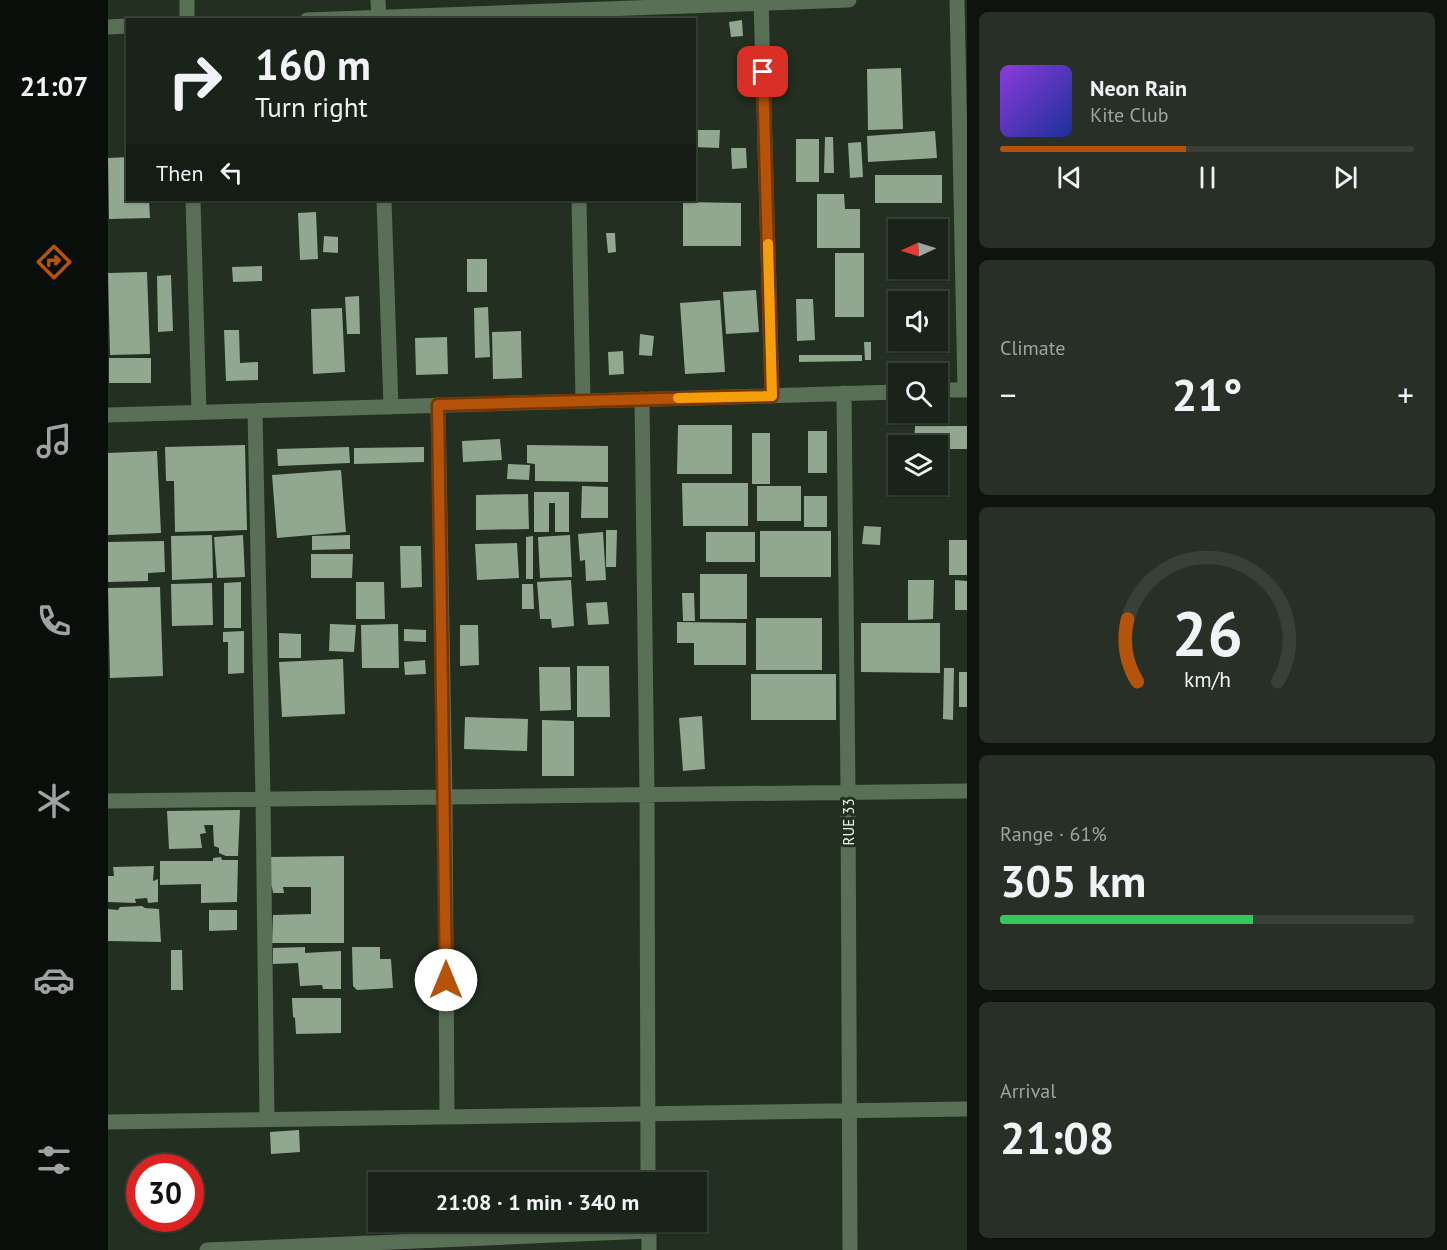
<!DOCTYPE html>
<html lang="en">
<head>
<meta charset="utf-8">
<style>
	body { margin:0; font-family:"PT Sans",sans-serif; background:#272f26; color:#f1f3f6; height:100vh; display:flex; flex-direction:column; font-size:22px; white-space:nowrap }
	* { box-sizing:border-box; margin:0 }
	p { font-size:20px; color:#9fa4a2 }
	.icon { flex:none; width:33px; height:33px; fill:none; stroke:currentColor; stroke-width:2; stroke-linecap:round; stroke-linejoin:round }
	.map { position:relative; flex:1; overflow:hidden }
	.panel { display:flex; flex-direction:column; gap:12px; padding:12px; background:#0e130e; width:480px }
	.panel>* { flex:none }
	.banner { position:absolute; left:18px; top:18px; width:570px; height:183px; border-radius:0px; box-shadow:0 2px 4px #0004,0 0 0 2px #384038; background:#1a2319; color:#f1f3f6; overflow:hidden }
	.needle { width:39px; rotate:266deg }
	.controls { position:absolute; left:780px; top:219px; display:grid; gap:12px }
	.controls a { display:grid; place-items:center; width:60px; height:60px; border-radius:0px; background:#1a2319; box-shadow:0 2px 4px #0004,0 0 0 2px #384038; font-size:30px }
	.speed { position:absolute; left:18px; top:1154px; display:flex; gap:12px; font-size:30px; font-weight:700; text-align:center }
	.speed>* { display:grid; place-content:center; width:78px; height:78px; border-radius:50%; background:#1a2319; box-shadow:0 2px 4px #0004,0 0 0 2px #384038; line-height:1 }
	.speed .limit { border:9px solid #d22; background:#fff; color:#111 }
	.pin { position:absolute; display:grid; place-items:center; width:51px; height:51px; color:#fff; margin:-26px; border-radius:12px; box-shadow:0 3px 9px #0006 }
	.me { position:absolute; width:66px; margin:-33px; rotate:0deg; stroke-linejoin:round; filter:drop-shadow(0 0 4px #0008) }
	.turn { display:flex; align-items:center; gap:21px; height:126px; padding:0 30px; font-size:27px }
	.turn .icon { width:78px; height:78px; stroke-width:2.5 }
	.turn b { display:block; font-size:42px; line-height:51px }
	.then { display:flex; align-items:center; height:57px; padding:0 30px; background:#0003; gap:12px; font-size:22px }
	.big { font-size:45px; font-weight:800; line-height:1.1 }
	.panel .widget { flex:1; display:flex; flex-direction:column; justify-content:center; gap:9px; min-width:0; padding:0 21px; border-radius:9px; background:#272f26 }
	.panel .dial { align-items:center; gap:0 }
	.dial svg { height:156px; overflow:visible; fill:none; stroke:#384038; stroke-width:7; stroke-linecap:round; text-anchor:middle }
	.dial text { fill:#f1f3f6; stroke:none }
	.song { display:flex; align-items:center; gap:18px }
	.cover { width:72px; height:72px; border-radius:9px; background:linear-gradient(135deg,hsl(270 70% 55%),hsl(230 70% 35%)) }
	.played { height:6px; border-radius:3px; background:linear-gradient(90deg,#b45309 45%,#384038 45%) }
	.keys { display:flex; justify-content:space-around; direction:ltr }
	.heat { display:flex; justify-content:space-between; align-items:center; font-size:33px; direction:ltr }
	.charge { height:9px; border-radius:4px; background:linear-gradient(90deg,#34c759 61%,#384038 0) }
	.trip { position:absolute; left:260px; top:1172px; width:339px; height:60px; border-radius:0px; background:#1a2319; box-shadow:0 2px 4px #0004,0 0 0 2px #384038; font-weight:800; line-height:60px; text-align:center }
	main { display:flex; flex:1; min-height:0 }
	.menu { display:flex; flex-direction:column; width:108px; justify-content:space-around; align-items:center; background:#0a0e0a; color:#9fa4a2 }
	.menu .icon { width:42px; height:42px }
	.menu .selected { color:#b45309 }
	.menu b { font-size:27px; color:#f1f3f6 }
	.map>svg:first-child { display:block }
	.building { fill:#91a78f }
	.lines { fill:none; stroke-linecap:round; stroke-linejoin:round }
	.street { stroke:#596f56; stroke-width:15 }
	.route-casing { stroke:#753606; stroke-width:15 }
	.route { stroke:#b45309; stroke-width:10 }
	.slow { stroke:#f59e0b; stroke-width:10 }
	.labels { text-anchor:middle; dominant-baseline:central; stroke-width:6; stroke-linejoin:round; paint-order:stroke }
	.street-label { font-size:15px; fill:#edf5ec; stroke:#222f21 }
</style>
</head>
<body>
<main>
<nav class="menu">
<b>21:07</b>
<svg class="icon selected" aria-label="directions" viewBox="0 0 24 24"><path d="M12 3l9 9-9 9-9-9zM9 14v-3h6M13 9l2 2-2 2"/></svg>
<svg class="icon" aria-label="music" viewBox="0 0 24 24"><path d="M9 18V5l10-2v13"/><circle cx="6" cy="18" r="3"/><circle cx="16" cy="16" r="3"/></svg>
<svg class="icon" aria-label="phone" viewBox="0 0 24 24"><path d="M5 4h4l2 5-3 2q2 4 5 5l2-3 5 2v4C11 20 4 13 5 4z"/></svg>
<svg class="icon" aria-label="climate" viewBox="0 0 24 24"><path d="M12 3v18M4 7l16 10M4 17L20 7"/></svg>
<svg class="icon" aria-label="car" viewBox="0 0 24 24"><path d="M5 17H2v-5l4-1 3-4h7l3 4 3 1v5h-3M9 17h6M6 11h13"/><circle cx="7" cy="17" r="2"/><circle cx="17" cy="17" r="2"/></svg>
<svg class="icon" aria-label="filters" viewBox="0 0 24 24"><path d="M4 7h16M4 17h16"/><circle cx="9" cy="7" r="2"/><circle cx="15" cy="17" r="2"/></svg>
</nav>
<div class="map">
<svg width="859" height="1250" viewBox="0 0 859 1250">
	<rect width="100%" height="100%" fill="#222f21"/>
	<path class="building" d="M634 20 635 36 623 37 621 22Z
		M793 68 795 129 760 130 759 69Z
		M586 130H612L611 148 586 147Z
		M827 131 829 158 760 162 759 136Z
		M717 137H725L726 173H716Z
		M688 139H711V182H688Z
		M753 142 755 177 742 178 740 143Z
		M623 148H638L639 168 624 169Z
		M20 157V200H41L42 218 1 219 0 158Z
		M767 175H834V203H767Z
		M709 194H736L737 209H752V248H709Z
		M575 202 633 203V246H575Z
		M208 212 210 259 192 260 190 213Z
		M498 233H507L508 252 500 253Z
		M216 236 230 237V253L215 252Z
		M727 253H756V317H727Z
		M359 259H379V292H359Z
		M154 266V281L125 282 124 267Z
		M39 272 42 354 2 355 0 273Z
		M63 275 65 331 50 332 49 276Z
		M648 290 651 332 618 334 615 292Z
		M251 296 252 334H239L237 297Z
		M688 299H705L707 340 689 341Z
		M612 300 617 372 577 374 572 303Z
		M380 307 382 357 367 358 366 308Z
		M234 308 237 372 205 374 203 309Z
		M116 330H131L132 363 150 362V380L118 381Z
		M413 331 414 378 385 379 384 332Z
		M532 334 546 336 544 356 531 355Z
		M339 337 340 374 308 375 307 338Z
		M756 342H763V360H757Z
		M515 351 516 374 501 375 500 352Z
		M691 355H754V361L691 362Z
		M1 358H43V383H1Z
		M570 425H624V474H569Z
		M807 426H859V449H830V446H806Z
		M700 431H719V473H700Z
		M644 433H662V484H644Z
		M392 439 394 460 355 462 354 441Z
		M137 445 139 530 67 532 66 481H58L57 447Z
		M419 445 500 446V482L427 481V464L419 463Z
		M241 447 242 463 170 466 169 449Z
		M316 447V462L246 464V448Z
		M49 451 53 533 0 535V453Z
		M400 464 422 465 421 480 399 479Z
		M233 470 238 532 169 538 164 475Z
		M574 483H640V526H575Z
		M474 486 500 487V518H473Z
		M649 486H693V521H649Z
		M426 492H461V532H447V503H441V532H426Z
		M420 494 421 529 368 530V495Z
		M696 496H719V527H696Z
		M756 526 773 527 772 545 754 544Z
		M498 530H509L508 567H498Z
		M652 531H723V577H652Z
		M495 532 498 580 478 581 477 560 472 561 470 534Z
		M598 532H647V562H598Z
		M104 535 105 578 64 580 63 536Z
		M135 535 137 577 109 578 106 537Z
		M242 535V549L204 550V536Z
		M462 535 464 577 432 578 430 537Z
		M425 536V579H418V537Z
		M841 540H859V575H841Z
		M56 541 57 572 40 573V581L0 582V542Z
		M409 543 411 578 369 580 367 544Z
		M292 546H313L314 587 293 588Z
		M203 554H245L244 578H203Z
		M592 574H639V619H592Z
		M463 580 466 626 444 628 443 619H432L429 582Z
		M800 580H826L825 619 800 620Z
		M847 580 859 581V610H847Z
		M133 582V628H116V583Z
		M248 582H276L277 619H248Z
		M104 583 105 625 64 626 63 584Z
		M414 584H425L426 609H414Z
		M52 587 55 676 2 678 0 588Z
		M574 593H586L587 621H575Z
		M499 602 501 624 480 625 478 603Z
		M648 618H714V670H648Z
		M569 622 638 623V665H586V643H569Z
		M753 623H832V673L753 672Z
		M222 624 248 625 246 652 221 651Z
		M290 624 291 668H254L253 625Z
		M352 625H370L371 665 352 666Z
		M296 629 318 630V642L296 641Z
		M136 631V673L120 674V642H115V632Z
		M171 633 193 634V658H171Z
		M235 659 237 714 174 717 171 662Z
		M317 660 318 674 297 675 296 662Z
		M469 666H501L502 717H469Z
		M431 667H462L463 710 432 711Z
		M836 668H846L845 720 835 719Z
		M851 672H859V707H851Z
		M643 674H728V720H643Z
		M594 716 597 769 575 771 571 718Z
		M357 717 420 719 419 751 356 749Z
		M434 720 466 721V776H434Z
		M132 810 130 856H118L111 853V848L106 846 105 825H96L98 833 92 834 94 848 61 849 59 811Z
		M236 856V943H164L165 915 203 914V887H175L176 893H165L164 887 162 886V857Z
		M113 857 114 860H130L129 902 93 903V884L52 885V861H105V858Z
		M46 866 45 881 50 879V902L40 903 39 898 27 899 28 903 0 902V876H6L5 867Z
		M34 906 37 908 51 909 53 942 0 941V909L10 910 12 907Z
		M101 910H129V930L101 931Z
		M197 947V953L233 951V989H215L214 985 192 986 190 963 165 964V948Z
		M244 947H272V959H283L285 988 249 990 245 986Z
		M63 950H74L75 990H63Z
		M184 998H233V1033L188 1034 187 1018 185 1017Z
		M191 1130 192 1152 163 1154 162 1132Z"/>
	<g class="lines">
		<path class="street" d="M79 0V20
			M270 0 271 20
			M653 0 664 396
			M849 0 857 390
			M199 20 741 0
			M0 27 20 26
			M85 200 91 412
			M276 200 283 407
			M471 200 475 401
			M830 390H859
			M736 393 740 792 742 1250
			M534 399 539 795 540 1182
			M330 405 337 797 339 1117
			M147 411 155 799 159 1119
			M0 415 790 392
			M0 801 859 791
			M0 1122 859 1109
			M541 1221V1250
			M99 1250 541 1231"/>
	</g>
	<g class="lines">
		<defs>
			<path id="route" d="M338 980 330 405 664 396 655 72"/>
		</defs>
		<use href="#route" class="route-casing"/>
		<use href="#route" class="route"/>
		<path class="slow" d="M570 398 664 396 660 244"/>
	</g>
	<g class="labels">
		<g class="street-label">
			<text transform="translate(740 822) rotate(-90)">RUE 33</text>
		</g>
	</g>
</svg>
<div class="controls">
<a><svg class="needle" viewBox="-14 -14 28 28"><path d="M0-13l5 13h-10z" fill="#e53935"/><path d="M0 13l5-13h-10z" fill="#9fa4a2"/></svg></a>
<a><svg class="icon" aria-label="sound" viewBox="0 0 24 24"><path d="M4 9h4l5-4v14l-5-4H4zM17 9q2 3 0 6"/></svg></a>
<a><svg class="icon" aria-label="search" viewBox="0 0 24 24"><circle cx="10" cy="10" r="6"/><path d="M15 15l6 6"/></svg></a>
<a><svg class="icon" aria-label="layers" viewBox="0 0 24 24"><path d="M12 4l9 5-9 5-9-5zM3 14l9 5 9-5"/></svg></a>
</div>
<div class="speed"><div class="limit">30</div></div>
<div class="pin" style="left:655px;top:72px;background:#d93025"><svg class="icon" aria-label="arrive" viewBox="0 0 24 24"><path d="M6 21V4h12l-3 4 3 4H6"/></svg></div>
<svg class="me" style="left:338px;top:980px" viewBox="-20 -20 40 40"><circle r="19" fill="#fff"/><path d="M0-13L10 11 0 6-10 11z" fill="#b45309"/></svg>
<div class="trip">21:08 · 1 min · 340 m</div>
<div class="banner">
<div class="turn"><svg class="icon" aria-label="right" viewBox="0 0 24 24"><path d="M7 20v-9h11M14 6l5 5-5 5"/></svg><div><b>160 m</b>Turn right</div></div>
<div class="then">Then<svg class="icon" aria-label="left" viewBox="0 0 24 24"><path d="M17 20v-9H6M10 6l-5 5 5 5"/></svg></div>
</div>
</div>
<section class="panel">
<div class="widget">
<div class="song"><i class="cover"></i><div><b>Neon Rain</b><p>Kite Club</p></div></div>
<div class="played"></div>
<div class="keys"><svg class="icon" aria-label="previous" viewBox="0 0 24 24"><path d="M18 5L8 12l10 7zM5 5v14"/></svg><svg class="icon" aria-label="pause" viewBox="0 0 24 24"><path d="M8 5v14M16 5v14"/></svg><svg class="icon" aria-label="next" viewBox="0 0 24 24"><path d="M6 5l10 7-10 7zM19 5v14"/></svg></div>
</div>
<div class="widget"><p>Climate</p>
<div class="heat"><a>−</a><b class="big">21°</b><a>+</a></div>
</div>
<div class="widget dial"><svg viewBox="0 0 100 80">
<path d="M14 69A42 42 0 1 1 86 69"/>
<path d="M14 69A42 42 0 0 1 9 37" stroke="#b45309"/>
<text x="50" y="56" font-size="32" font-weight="700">26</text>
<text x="50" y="72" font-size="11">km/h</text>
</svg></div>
<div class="widget"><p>Range · 61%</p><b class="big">305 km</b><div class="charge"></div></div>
<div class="widget"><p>Arrival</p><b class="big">21:08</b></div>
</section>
</main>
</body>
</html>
